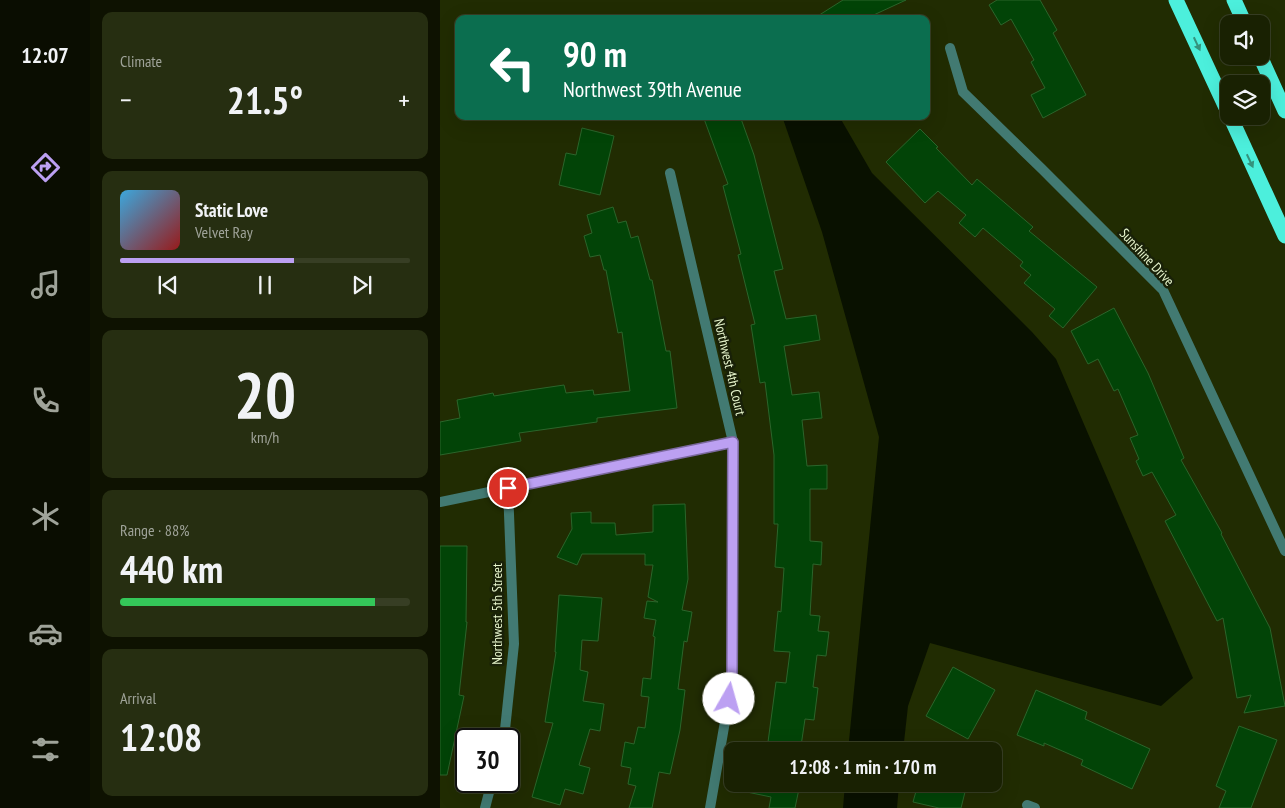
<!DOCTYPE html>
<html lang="en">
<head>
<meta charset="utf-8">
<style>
	body { margin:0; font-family:"PT Sans Narrow",sans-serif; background:#262e11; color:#f1f3f6; height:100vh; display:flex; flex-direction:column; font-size:19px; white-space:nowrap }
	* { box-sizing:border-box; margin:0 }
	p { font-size:16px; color:#9fa399 }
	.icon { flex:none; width:28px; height:28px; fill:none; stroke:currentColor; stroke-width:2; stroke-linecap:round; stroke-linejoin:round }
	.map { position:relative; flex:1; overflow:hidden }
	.drawer { display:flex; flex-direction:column; gap:12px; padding:12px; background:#0e1201; width:350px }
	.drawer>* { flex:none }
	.top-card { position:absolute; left:15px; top:15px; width:475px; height:105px; border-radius:10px; box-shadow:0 5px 20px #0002,0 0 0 1px #373e24; background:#0b6e4f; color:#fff; overflow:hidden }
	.buttons { position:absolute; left:780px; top:15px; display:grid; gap:10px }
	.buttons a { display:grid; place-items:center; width:50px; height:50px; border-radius:10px; background:#192102; box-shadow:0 5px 20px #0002,0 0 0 1px #373e24; font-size:25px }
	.speed { position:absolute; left:15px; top:728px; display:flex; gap:10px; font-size:25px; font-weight:700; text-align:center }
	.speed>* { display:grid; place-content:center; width:65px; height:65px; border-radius:50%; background:#192102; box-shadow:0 5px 20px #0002,0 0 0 1px #373e24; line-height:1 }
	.speed .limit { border:2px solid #111; border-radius:8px; background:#fff; color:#111 }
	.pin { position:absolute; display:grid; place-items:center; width:42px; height:42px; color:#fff; margin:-21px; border:2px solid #fff; border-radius:50%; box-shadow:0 1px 5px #0007 }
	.me { position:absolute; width:55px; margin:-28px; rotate:7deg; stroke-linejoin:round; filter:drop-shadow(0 0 4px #0008) }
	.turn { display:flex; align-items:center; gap:18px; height:105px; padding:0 25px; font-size:22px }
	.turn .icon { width:65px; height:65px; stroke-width:2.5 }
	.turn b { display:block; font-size:35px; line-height:42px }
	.big { font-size:38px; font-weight:700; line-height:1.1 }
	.drawer .tile { flex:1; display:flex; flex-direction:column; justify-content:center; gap:8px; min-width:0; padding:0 18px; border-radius:10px; background:#262e11 }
	.drawer .dial { align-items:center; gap:0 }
	.dial b { font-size:65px; line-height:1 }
	.song { display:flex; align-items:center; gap:15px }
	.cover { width:60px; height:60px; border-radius:8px; background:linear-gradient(135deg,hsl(200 70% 55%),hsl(0 70% 35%)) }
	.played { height:5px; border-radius:2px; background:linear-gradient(90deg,#bca0f2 60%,#373e24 60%) }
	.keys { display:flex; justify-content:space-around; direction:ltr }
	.heat { display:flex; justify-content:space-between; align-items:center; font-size:28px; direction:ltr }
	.charge { height:8px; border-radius:4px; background:linear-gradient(90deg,#34c759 88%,#373e24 0) }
	.trip { position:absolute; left:284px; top:742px; width:278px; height:50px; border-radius:10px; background:#192102; box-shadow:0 5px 20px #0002,0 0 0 1px #373e24; font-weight:700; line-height:50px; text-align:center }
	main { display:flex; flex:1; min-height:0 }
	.menu { display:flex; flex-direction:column; width:90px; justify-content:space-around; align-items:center; background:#0a0d01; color:#9fa399 }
	.menu .icon { width:35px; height:35px }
	.menu .on { color:#bca0f2 }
	.menu b { font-size:22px; color:#f1f3f6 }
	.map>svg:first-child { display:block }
	.water { fill:#091100 }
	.building { fill:#024407; stroke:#2b652b }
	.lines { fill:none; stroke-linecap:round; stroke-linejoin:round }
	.minor { stroke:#427a72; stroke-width:10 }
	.motorway { stroke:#4cefdc; stroke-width:15 }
	.oneway { fill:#35927d }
	.route-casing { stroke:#7a689d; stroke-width:12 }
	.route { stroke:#bca0f2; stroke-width:9 }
	.labels { text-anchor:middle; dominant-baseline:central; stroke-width:5; stroke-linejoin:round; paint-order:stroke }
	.street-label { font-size:14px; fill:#e7f5cd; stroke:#192108 }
</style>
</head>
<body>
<main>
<nav class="menu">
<b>12:07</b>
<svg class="icon on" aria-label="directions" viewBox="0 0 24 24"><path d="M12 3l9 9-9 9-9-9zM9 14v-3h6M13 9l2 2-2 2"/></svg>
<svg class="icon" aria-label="music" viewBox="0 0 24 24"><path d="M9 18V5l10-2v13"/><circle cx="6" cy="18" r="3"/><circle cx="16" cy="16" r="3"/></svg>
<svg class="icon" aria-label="phone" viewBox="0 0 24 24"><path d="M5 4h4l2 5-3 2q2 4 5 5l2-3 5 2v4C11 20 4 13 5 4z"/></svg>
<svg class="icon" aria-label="climate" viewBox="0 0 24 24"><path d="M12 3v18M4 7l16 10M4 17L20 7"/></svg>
<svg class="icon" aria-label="car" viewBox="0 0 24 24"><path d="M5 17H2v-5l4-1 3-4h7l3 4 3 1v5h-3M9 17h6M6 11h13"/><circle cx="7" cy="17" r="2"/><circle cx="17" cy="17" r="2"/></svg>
<svg class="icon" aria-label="filters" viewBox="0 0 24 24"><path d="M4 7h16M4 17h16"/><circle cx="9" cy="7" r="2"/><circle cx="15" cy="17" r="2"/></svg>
</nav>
<section class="drawer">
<div class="tile"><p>Climate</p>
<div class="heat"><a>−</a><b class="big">21.5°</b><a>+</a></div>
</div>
<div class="tile">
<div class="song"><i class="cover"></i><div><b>Static Love</b><p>Velvet Ray</p></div></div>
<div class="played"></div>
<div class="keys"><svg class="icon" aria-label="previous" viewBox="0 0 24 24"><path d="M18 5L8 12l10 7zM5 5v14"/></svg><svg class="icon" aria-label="pause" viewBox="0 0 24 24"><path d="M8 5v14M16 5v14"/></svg><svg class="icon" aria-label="next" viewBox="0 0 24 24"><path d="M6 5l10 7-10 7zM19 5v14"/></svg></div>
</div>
<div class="tile dial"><b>20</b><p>km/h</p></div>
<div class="tile"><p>Range · 88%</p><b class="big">440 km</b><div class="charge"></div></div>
<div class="tile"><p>Arrival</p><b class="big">12:08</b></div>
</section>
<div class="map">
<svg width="845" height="808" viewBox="0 0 845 808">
	<rect width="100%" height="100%" fill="#212c02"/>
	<path class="water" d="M342 116H399L432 173 592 332 616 359 753 678 721 706 490 643 468 706 463 751H408L439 437 382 232Z
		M405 784H459L457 808H403Z"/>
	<path class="building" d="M403 0H466L425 19H373Z
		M557 0H600L617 30 613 33 646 95 603 118 591 95 605 88 591 62 594 60 571 19 561 25 549 5Z
		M263 116H300L314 155 343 269 334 271 346 319 376 315 380 340 344 346 352 395 379 392 382 418 362 420 367 466 387 465V489H370V541L382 542 381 565 373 564 370 615 380 616 378 631 389 632 386 656 377 655 373 687 378 688 374 720 365 719 361 746 328 742 336 682 346 683 350 652 334 651 338 611 341 612 344 568 335 567 338 524H334V455L325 382 320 383 311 325 315 324 298 255 301 254 283 186 288 184Z
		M142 128 174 136 160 195 119 185 126 153 136 155Z
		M480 129 498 147 496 148 532 185 537 179 593 227 589 231 657 287 623 328 609 316 615 309 584 283 591 275 580 266 583 262 543 228 535 237 519 223 526 215 498 191 485 203 446 162Z
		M173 207 178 223 186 221 191 238 198 236 210 280H212L226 351H230L237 408 157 418V422L79 433 81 441 0 455V422L20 418 17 400 53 393 54 396 90 390 124 385 126 393 153 390 154 395 190 391 182 332 178 333 166 270H164L160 255 150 257 144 236 152 233 147 215Z
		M674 308 708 373 744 458 741 460 782 533 781 534 830 628 845 706 804 713 811 695 797 698 783 618 777 621 725 521 736 515 712 472 703 476 696 461 699 459 690 438 698 435 678 389 674 391 658 359 648 364 631 331Z
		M245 504 248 579 242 610 252 612 247 642 244 641 238 689 245 690 240 730 230 774 219 772 212 808H189L196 786 188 784 191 768 181 766 185 742 194 744 198 727 205 728 209 697 201 696 203 678 211 679 215 637 213 636 216 620 204 618 207 601 218 602 208 597 213 565H205V554H142L137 565 117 557 132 529 131 513 151 512V523H175L176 535 213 532V505Z
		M0 546H27L26 622H27L19 695 24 696 7 775H0Z
		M119 595 162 598 158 641 142 640 140 670 148 672 143 701 164 704 160 731 150 729 139 765 150 768 143 794 125 789 120 805 92 797 113 723 105 722 116 652H115Z
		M513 667 555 690 528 739 486 716Z
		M596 690 647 712 645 719 710 749 692 789 641 765 643 760 604 743V746L577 735Z
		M799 726 837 740 811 808H779L786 791 776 786Z
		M302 784H360L355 808H329L331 797 302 791Z
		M478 784H527L521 808H499L473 802Z"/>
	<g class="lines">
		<path class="minor" d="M510 48 523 92 602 169 723 290 845 551
			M230 173 293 442 292 681 270 808
			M0 502 293 442
			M64 739 74 644 68 488
			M587 805 595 808
			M45 808 52 781"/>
		<path class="motorway" d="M736 0 789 114
			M794 0 805 24
			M820 56 845 111
			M790 116 845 236"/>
	</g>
	<defs><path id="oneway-solid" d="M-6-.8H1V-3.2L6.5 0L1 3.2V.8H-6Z" transform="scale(1.25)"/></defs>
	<g class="oneway">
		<use href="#oneway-solid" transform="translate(757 44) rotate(65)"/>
		<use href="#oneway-solid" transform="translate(810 161) rotate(65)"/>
	</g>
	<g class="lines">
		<defs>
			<path id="route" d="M68 488 293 442 292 681 289 699"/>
		</defs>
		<use href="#route" class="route-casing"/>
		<use href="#route" class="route"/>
	</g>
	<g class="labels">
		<g class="street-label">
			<text transform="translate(707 257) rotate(47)">Sunshine Drive</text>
			<text transform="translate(290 367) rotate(77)">Northwest 4th Court</text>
			<text transform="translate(57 614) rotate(-90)">Northwest 5th Street</text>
		</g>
	</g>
</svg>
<div class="buttons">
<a><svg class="icon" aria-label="sound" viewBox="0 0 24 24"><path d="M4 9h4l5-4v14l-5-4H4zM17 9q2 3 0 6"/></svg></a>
<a><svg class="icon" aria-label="layers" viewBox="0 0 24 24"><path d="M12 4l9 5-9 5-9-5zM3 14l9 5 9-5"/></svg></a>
</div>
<div class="speed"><div class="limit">30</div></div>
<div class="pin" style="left:68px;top:488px;background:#d93025"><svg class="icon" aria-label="arrive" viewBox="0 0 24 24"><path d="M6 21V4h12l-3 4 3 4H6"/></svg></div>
<svg class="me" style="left:289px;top:699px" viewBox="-20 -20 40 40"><circle r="19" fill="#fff"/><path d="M0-13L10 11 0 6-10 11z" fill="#bca0f2"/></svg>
<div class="trip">12:08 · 1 min · 170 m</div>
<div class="top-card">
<div class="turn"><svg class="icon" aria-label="left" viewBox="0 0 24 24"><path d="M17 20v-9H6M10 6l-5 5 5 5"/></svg><div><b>90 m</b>Northwest 39th Avenue</div></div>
</div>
</div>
</main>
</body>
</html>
